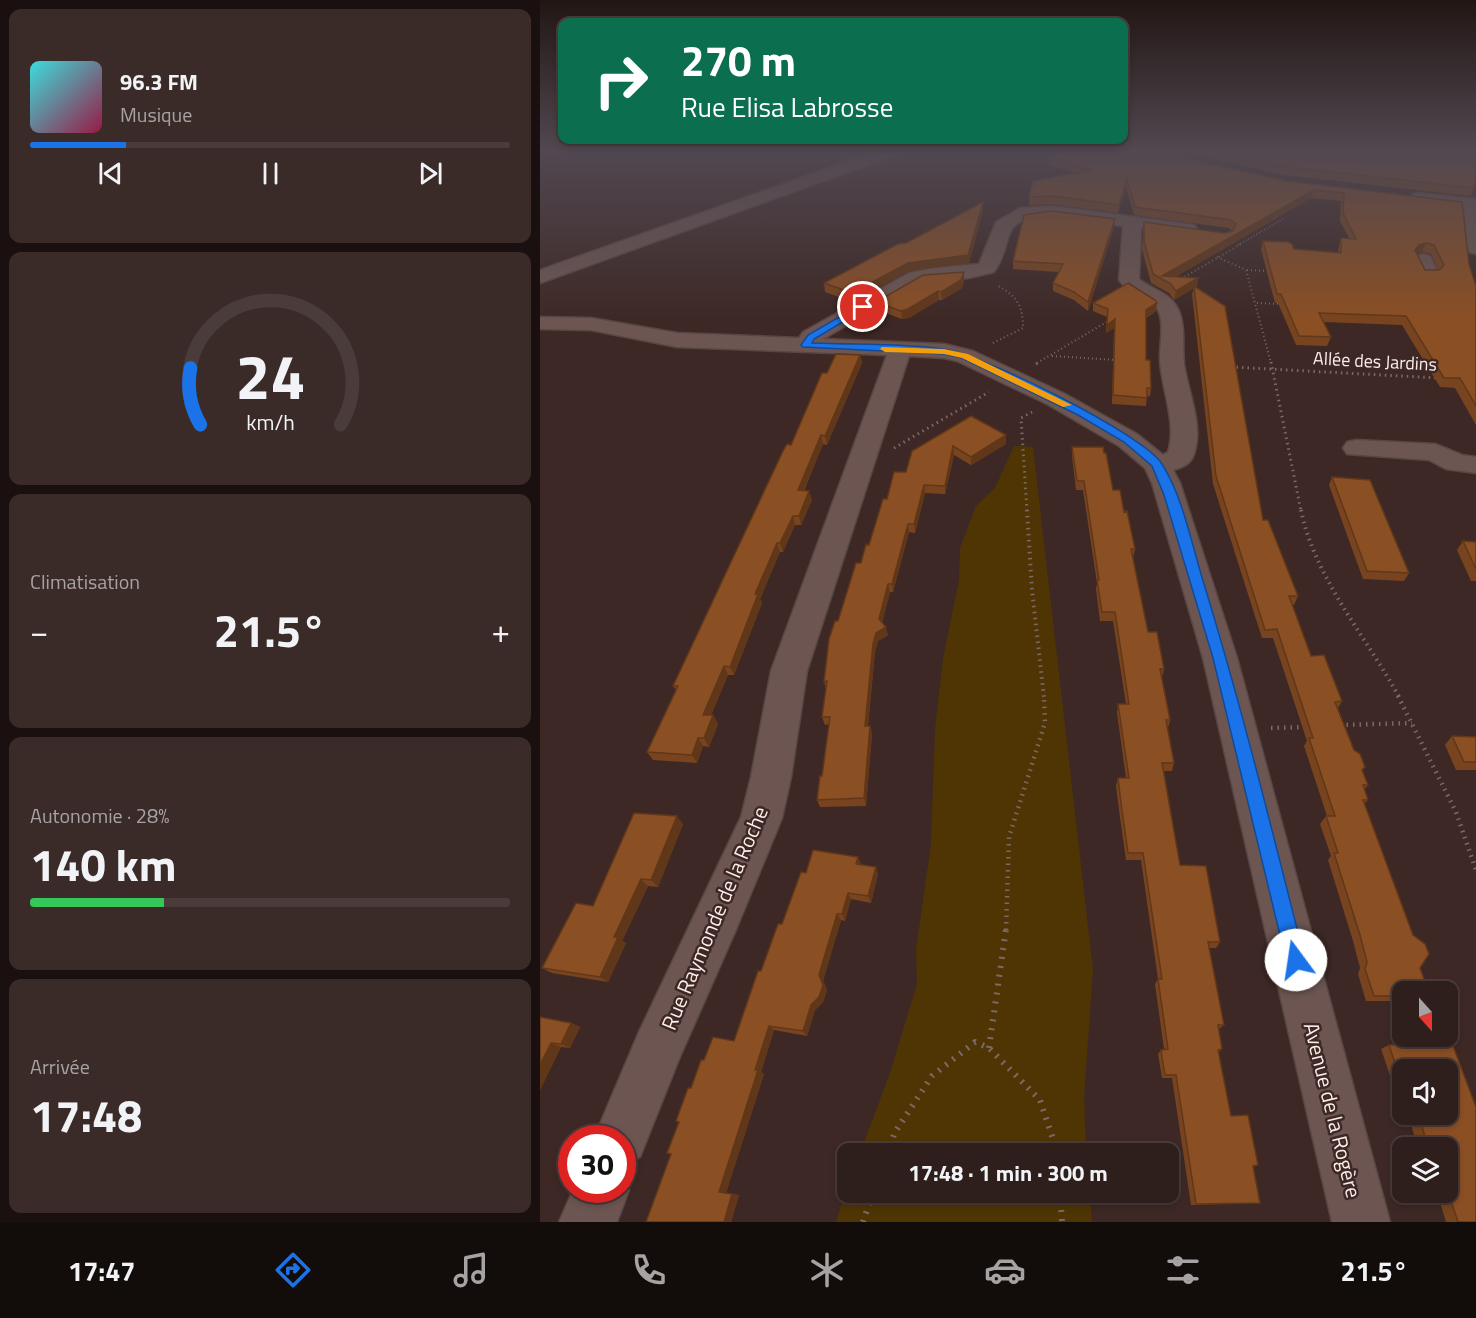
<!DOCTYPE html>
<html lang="fr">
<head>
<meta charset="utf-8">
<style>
	body { margin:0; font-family:"Titillium Web",sans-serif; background:#3a2b29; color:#f1f3f6; height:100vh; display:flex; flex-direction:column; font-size:22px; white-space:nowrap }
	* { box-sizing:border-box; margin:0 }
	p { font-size:20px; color:#a7a2a3 }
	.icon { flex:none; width:33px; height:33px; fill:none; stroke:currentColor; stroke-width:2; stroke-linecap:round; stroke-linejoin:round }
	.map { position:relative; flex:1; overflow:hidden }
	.drawer { display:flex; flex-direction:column; gap:9px; padding:9px; background:#19100f; width:540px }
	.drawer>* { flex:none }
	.guide { position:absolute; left:18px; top:18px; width:570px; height:126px; border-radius:12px; box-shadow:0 3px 9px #0003,0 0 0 2px #493c3b; background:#0b6e4f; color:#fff; overflow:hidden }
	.needle { width:39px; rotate:159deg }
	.buttons { position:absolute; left:852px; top:981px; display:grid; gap:12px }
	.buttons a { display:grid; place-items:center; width:66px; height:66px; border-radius:12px; background:#2e1e1c; box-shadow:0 3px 9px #0003,0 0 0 2px #493c3b; font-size:30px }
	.speed { position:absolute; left:18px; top:1125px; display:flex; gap:12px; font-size:30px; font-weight:700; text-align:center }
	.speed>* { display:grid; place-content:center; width:78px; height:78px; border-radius:50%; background:#2e1e1c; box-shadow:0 3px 9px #0003,0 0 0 2px #493c3b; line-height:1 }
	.speed .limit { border:9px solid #d22; background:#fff; color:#111 }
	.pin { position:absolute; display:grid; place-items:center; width:51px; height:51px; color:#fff; margin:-26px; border:3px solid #fff; border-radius:50%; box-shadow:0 2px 6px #0007 }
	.me { position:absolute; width:66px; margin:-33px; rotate:346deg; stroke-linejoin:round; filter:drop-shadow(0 0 4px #0008) }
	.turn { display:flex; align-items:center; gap:21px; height:126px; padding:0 24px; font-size:27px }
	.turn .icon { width:78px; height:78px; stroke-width:2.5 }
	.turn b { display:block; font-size:42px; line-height:51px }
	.big { font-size:45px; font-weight:700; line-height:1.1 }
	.drawer .card { flex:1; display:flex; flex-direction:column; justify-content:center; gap:9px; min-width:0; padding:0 21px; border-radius:12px; background:#3a2b29 }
	.drawer .dial { align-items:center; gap:0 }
	.dial svg { height:156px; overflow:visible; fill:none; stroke:#493c3b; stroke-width:7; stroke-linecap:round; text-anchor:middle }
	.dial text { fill:#f1f3f6; stroke:none }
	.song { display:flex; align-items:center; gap:18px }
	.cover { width:72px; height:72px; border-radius:9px; background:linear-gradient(135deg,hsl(180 70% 55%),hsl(340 70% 35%)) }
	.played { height:6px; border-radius:3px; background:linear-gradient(90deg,#1a73e8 20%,#493c3b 20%) }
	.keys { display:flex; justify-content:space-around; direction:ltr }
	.heat { display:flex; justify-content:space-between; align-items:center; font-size:33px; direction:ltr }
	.charge { height:9px; border-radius:4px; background:linear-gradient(90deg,#34c759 28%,#493c3b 0) }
	.trip { position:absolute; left:297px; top:1143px; width:342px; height:60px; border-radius:12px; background:#2e1e1c; box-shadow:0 3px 9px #0003,0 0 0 2px #493c3b; font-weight:700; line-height:60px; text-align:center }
	.dock { display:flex; height:96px; justify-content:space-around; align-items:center; background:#120c0b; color:#a7a2a3 }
	.dock .icon { width:42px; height:42px }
	.dock .active { color:#1a73e8 }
	.dock b { font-size:27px; color:#f1f3f6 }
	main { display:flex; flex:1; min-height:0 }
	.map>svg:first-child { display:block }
	.green { fill:#4f3504 }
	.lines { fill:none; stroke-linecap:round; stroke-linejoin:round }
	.minor-casing { stroke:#574643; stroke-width:3 }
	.path-far5 { stroke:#7c6966; stroke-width:1.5; stroke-dasharray:1 2; stroke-linecap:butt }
	.path-far4 { stroke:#7c6966; stroke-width:2; stroke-dasharray:1 3; stroke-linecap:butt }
	.path-far3 { stroke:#7c6966; stroke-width:3; stroke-dasharray:1.5 4; stroke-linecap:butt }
	.path-far2 { stroke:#7c6966; stroke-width:4; stroke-dasharray:1.5 4.5; stroke-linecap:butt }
	.path-far1 { stroke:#7c6966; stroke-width:4.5; stroke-dasharray:1.5 5; stroke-linecap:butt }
	.path { stroke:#7c6966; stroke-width:6; stroke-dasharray:2 7; stroke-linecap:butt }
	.minor { fill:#6d5652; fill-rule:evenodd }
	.wall { fill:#78441f; fill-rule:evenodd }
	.shaded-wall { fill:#613719 }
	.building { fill:#8b4f24; stroke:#613719; stroke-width:1.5; fill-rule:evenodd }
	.route { fill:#1a73e8; stroke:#114b97; stroke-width:1.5 }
	.slow { fill:#f59e0b }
	.labels { text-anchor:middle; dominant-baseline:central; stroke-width:5; stroke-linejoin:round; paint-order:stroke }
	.far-street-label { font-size:18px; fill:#fbedea; stroke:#3d2825 }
	.street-label { font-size:21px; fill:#fbedea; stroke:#3d2825 }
</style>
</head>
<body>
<main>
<section class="drawer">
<div class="card">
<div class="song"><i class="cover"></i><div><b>96.3 FM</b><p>Musique</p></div></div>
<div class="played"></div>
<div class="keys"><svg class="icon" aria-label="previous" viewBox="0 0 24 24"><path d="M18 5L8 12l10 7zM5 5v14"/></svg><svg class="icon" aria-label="pause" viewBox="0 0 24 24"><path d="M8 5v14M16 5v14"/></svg><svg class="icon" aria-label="next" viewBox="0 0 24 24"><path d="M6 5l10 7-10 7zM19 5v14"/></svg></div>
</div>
<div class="card dial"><svg viewBox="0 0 100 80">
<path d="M14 69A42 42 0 1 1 86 69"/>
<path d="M14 69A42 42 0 0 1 9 40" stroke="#1a73e8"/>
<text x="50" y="56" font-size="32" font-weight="700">24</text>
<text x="50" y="72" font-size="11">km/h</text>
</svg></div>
<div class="card"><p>Climatisation</p>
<div class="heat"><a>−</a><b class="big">21.5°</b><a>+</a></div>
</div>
<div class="card"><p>Autonomie · 28%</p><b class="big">140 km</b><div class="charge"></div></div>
<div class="card"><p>Arrivée</p><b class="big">17:48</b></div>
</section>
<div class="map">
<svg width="936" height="1222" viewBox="0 0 936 1222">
	<rect width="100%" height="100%" fill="#3d2825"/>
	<path class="green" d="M474 446 493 447 553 970 544 1097 546 1153H320L350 1073 377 984 376 950 391 844 395 729 403 659 419 580 420 548 436 506 455 488Z
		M307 1187 308 1192 550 1193 552 1222H296Z"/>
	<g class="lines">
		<defs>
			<path id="minor" d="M340 150H363L361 153 0 283V270Z
				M879 193 936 199V254L929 252 927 248 924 208 873 202 871 198 873 194Z
				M512 206 648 224 654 225 657 229 654 233 648 234 601 228 599 279C612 290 630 292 638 309 646 326 642 346 644 364 648 392 664 426 654 454 651 464 643 467 633 470L640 483 697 658 850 1222H792L663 658 612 483 605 468 579 446 507 404 417 361 404 358 369 356 267 671 251 777 242 818 195 932 139 1059 100 1157 82 1164V1138H54L99 1032 201 817 211 777 231 671 347 355 137 347 51 330 0 329V317L51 318 137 333 259 338 263 332 369 273 394 268 439 264 456 222 480 208ZM512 216 583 226 579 280C589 295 606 295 616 307 626 321 619 345 620 361 622 391 637 423 628 452L623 455 597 434 525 394 433 351 404 344 283 339 383 281 429 278 454 272C477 239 455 218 512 216Z
				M883 254 890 256 898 272 895 276H881L873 260 876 256Z
				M816 440 895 444 922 455 936 457V473L906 469 889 460 807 454 803 448 807 442Z
				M82 1174 89 1190 77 1222H19L33 1190H82Z"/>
		</defs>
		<use href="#minor" class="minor-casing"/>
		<path class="path-far5" d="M698 245 743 219"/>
		<path class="path-far4" d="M677 257 706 270 731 363
			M707 270 729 271
			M641 279 701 244
			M717 303 741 304
			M453 343 483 328C483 306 477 296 458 286
			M512 356 576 360
			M497 363 570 320"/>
		<path class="path-far3" d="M731 362 761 511
			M496 364 500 362
			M691 367 899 378
			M354 448 449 392
			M487 511 481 418 492 412"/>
		<path class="path-far2" d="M487 510 492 590 504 697
			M761 510C775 579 826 636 859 697"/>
		<path class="path-far1" d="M858 696 916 812 936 870
			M800 725 872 723
			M731 728 766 727
			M466 930 469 837 505 723 504 696"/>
		<path class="path" d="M449 1048 466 929
			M347 1154 355 1132 392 1076 435 1042 449 1048 500 1100 513 1139 515 1154
			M520 1192 522 1222
			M323 1222 333 1192"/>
		<use href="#minor" class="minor"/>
	</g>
	<path class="wall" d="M509 150H610L746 181 922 202 929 264 936 286V425L915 388 900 387 862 325 784 322 791 337 787 346 756 345 738 303H735L721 249 723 241 754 249 798 253 799 246 801 238H809L800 221 801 201 771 198 635 277 658 278 657 286 655 287 723 520 758 596 754 605H752L771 656 802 701 798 708 828 785 824 790 828 800 824 804 862 992V1001H826L818 974 820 968 813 941 788 860 791 856 780 824 786 816H787L764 746 767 741 733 638H722L673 484 652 294 654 288 634 300 629 293 611 283 602 249 604 222 684 233 692 231 689 228 594 215 586 187 578 213 512 204 489 205V197L536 173 509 165 510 157 509 156ZM882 252 891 254 898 270H885L876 254Z
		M636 150H936V181H935L934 188 931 196 744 175Z
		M443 210 429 263 369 271 313 302 285 292 284 283 366 243Z
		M574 227 548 311 534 300 513 291V283L519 272 473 269V261Z
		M424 281 422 288 402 300H399L369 318 362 319 337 310 336 302Z
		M553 303 616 311 606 318V360L611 388 610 396H607L606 406 572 404 574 328 566 333 567 317 553 311Z
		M320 355 322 363 287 445 283 444 264 491 272 500 261 525H255L243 552H240L220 599 222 603 194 675H188L171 715H173L178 724 169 747 163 746 157 763 113 760 107 752 136 690 133 686 251 445 287 373Z
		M431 416 466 444 431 465 414 455 405 494 385 493 375 533 369 532 353 592H350L342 622 348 635 338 641 335 652 328 726H330L332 734 326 806 280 807 277 800 282 776 289 724 285 725 282 717 286 689 284 682 298 621 347 499 366 472Z
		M532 447 573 490 584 512 595 549 593 558 608 632 624 669 622 677 630 720 628 728 634 763 632 771H624L640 865 680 942 676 948H669L684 1025 679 1029 682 1049 678 1053 691 1116 718 1165 713 1167 720 1203 651 1205 632 1078H622L618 1054 621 1050 624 1049 615 984 618 979 601 860H586L579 810 576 786 578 778H586L577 713 578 704H586L573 621H560L556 589 557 583 543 490H536L532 456Z
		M792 477 869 573 864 581 823 579 789 485Z
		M923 541 936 542V581H931L917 550Z
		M912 736 936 737V770H916L905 745Z
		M143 824 118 887 108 886 82 941 86 943 68 982 12 973 2 968 53 906Z
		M318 857 321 865 338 874 331 903 311 899 305 921 301 920 283 981 287 990 283 1002 275 1010 267 1036 234 1030 221 1072 224 1074 186 1193 199 1195 191 1222 131 1154 151 1088 164 1060 194 1041 221 971 266 873Z
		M0 1017 31 1023 40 1027 30 1048 21 1047 0 1090Z
		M912 1043 936 1107V1222H906L897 1192H908V1148H878L868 1114H908V1070H862V1099L861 1093H856L841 1049 849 1045Z"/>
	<path class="shaded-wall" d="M587 179 586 187 578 213 579 205Z
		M774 190 771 198 626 282 622 276Z
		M443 202V210L429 263 369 271 313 302 312 293Z
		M575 219 574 227 548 311V302Z
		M886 243 882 252 875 254V250L879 245Z
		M424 272V281L422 288 402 300 401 292Z
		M658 278 657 286 634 300 636 291Z
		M398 291 399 300 369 318 362 319 361 311Z
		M617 303 616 311 604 318 606 310Z
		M575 319 574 328 566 333 567 325Z
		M320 355 322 363 287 445 285 436Z
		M281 435 283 444 260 499 258 490Z
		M466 435V444L431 465V457Z
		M413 446 414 455 405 494V486Z
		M384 485 385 493 375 533 374 524Z
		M269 491 272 500 261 525 259 516Z
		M253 516 255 525 243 552 240 543Z
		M368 524 369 532 353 592 352 584Z
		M237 543 240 552 220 599 222 603 194 675 190 667 215 594Z
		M348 584 350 592 341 628 339 619Z
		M346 627 348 635 338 641 335 652 327 733 325 726 333 644 336 633Z
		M184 666 188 675 168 723 163 715Z
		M173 715 178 724 169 747 164 738Z
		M330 726 332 734 326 806 324 798Z
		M158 738 163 746 157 763 152 755Z
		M137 816 143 824 118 887 111 880Z
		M318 857 321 864 319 871 316 864Z
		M336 867 338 874 331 903 328 896Z
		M101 879 108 886 82 941 86 943 68 982 60 977 74 937Z
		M308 893 311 899 305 921 302 914Z
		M297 914 301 920 283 981 287 990 283 1002 275 1010 267 1036 263 1031Z
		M31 1023 40 1027 30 1048 21 1044Z
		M229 1026 234 1030 221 1072 224 1074 186 1193 179 1192Z
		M11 1043 21 1047 0 1090V1065Z
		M192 1194 199 1195 191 1222H184Z"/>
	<path class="building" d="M514 150H610L746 181 922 202 929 264 936 286V406L920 378H904L866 316 779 313 791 337 759 336 741 294H737L723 241 748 242 752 244 754 249 801 253V238L816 239 803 213 804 193 774 190 622 276 658 278 636 291 631 284 613 274 604 241V222L684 233 693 231 696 224 691 220 595 207 587 179 579 205 513 196 489 197 493 181 552 170 510 157 521 153ZM886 243 894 245 904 265 899 270H885L875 250 879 245Z
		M670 150H936V173L934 188 746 167Z
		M443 202 428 255 368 263 312 293 284 283 358 244 366 243Z
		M512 211 575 219 548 302 534 292 513 283 523 264 473 261 484 215Z
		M424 272 421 280 401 292 398 291 368 309 361 311 336 302 383 275Z
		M588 283 615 300 617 303 606 310V360H610L611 388H607V398L573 395 575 319 567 325 568 309 553 303Z
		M654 286 685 306 723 520H728L758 596H749L771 656 784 655 802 701 795 702 814 750 820 754 825 767 822 770 828 785H823L828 800H823L873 935 885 944 889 954 880 968 889 992H862V996H834L825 969 827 962 820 935 794 853H798L786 816H795L769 738H773L737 629 725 630 676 476Z
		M296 354 320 355 285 436 281 435 258 490 269 491 259 516H253L240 543H237L215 594H218L190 667 184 666 163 715H173L164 738H158L152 755 107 752 138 686H133L243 451 247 444 251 445 282 373H287Z
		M431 416 466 435 431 457 413 446 405 486 384 485 374 524H368L352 584H348L339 619 346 627 336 633 333 644 325 726H330L324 798 277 800 280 776H282L290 717H282L287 681 284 682 289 639 295 621H298L316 563H321L326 544 329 545 343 499H347L354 472H366L372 451Z
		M532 447H563L564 453H566L573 490H580L584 512 587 511 595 549H591L608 632H617L624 669H620L630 720H626L634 763H622L640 865 666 866 680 942H668L684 1025H678L682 1049 678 1050 691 1116 708 1115 718 1165 713 1166 720 1203 656 1204 636 1075H625L621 1050 628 1049 618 979H622L603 853H588L581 803 578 778H589L578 704H589L575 612H562L557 580H559L544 481H537Z
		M792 477 830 480 869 573 827 571Z
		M923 541 936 542V569Z
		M912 736 936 737V762H924Z
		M94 813 137 816 111 880 101 879 74 937H78L60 977 2 968 36 903 53 906Z
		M273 850 318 857 316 864 336 867 328 896 308 893 302 914H297L279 975 283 985 279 997 271 1005 263 1031 229 1026 215 1070H218L179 1192 192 1194 184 1222H106L131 1154 127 1153 139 1122 136 1121 148 1088H151L161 1060H164L173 1037 194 1041 218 971H221L238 924H242L261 872 266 873Z
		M0 1017 31 1023 21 1044 11 1043 0 1065Z
		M912 1043 936 1107V1222H918L908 1192V1148H893L892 1145 888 1146 878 1114H908V1070H862V1084L849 1045Z"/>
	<linearGradient id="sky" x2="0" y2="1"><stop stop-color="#221614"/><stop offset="0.47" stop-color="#514851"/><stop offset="1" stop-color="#514851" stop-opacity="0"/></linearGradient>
	<rect width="936" height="321" fill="url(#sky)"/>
	<path class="route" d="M320 305 328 307 274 339 272 343C315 345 360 343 403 349 440 353 603 434 622 464 643 497 652 546 664 584 702 708 733 834 765 960L762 967 756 970 749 967 746 960 673 658 624 495 612 466 584 442 538 415 422 358 404 354 263 347 261 345 268 335Z"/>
	<path class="slow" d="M342 347 404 349 428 354 532 405 523 407 422 358 404 354 345 352 340 349Z"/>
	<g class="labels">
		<g class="far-street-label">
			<text transform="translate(835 361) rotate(3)">Allée des Jardins</text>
		</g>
		<g class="street-label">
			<text transform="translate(174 918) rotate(-67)">Rue Raymonde de la Roche</text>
			<text transform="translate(793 1110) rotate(76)">Avenue de la Rogère</text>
		</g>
	</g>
</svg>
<div class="buttons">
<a><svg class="needle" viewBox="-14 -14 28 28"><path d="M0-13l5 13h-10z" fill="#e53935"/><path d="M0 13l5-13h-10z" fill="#a7a2a3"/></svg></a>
<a><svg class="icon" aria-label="sound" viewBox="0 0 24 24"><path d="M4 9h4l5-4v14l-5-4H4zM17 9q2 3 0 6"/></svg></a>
<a><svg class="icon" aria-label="layers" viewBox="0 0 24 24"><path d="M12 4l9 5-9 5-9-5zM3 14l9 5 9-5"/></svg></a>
</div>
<div class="speed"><div class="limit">30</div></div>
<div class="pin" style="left:323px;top:307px;background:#d93025"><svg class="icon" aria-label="arrive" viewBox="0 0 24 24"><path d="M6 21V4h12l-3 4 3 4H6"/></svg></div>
<svg class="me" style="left:756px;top:960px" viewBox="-20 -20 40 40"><circle r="19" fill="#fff"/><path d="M0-13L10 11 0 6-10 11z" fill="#1a73e8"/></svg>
<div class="trip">17:48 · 1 min · 300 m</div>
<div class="guide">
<div class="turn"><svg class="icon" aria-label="right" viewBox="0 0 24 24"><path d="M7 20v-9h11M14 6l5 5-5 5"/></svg><div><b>270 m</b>Rue Elisa Labrosse</div></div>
</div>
</div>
</main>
<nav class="dock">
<b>17:47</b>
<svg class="icon active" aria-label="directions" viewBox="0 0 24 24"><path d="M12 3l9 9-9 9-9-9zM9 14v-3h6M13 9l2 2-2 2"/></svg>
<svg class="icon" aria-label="music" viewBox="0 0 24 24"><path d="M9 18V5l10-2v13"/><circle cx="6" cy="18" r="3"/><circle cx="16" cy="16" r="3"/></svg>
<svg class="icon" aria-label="phone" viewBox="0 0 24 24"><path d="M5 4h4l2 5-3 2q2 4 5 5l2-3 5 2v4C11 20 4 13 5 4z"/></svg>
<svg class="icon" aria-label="climate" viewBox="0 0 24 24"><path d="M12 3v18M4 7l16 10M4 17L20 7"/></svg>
<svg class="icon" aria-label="car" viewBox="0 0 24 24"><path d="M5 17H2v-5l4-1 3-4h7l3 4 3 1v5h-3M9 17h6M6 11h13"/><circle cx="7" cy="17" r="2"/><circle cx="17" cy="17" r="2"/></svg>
<svg class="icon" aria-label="filters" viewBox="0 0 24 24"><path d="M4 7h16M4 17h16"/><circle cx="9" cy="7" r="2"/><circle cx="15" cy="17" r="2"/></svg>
<b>21.5°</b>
</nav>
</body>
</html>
